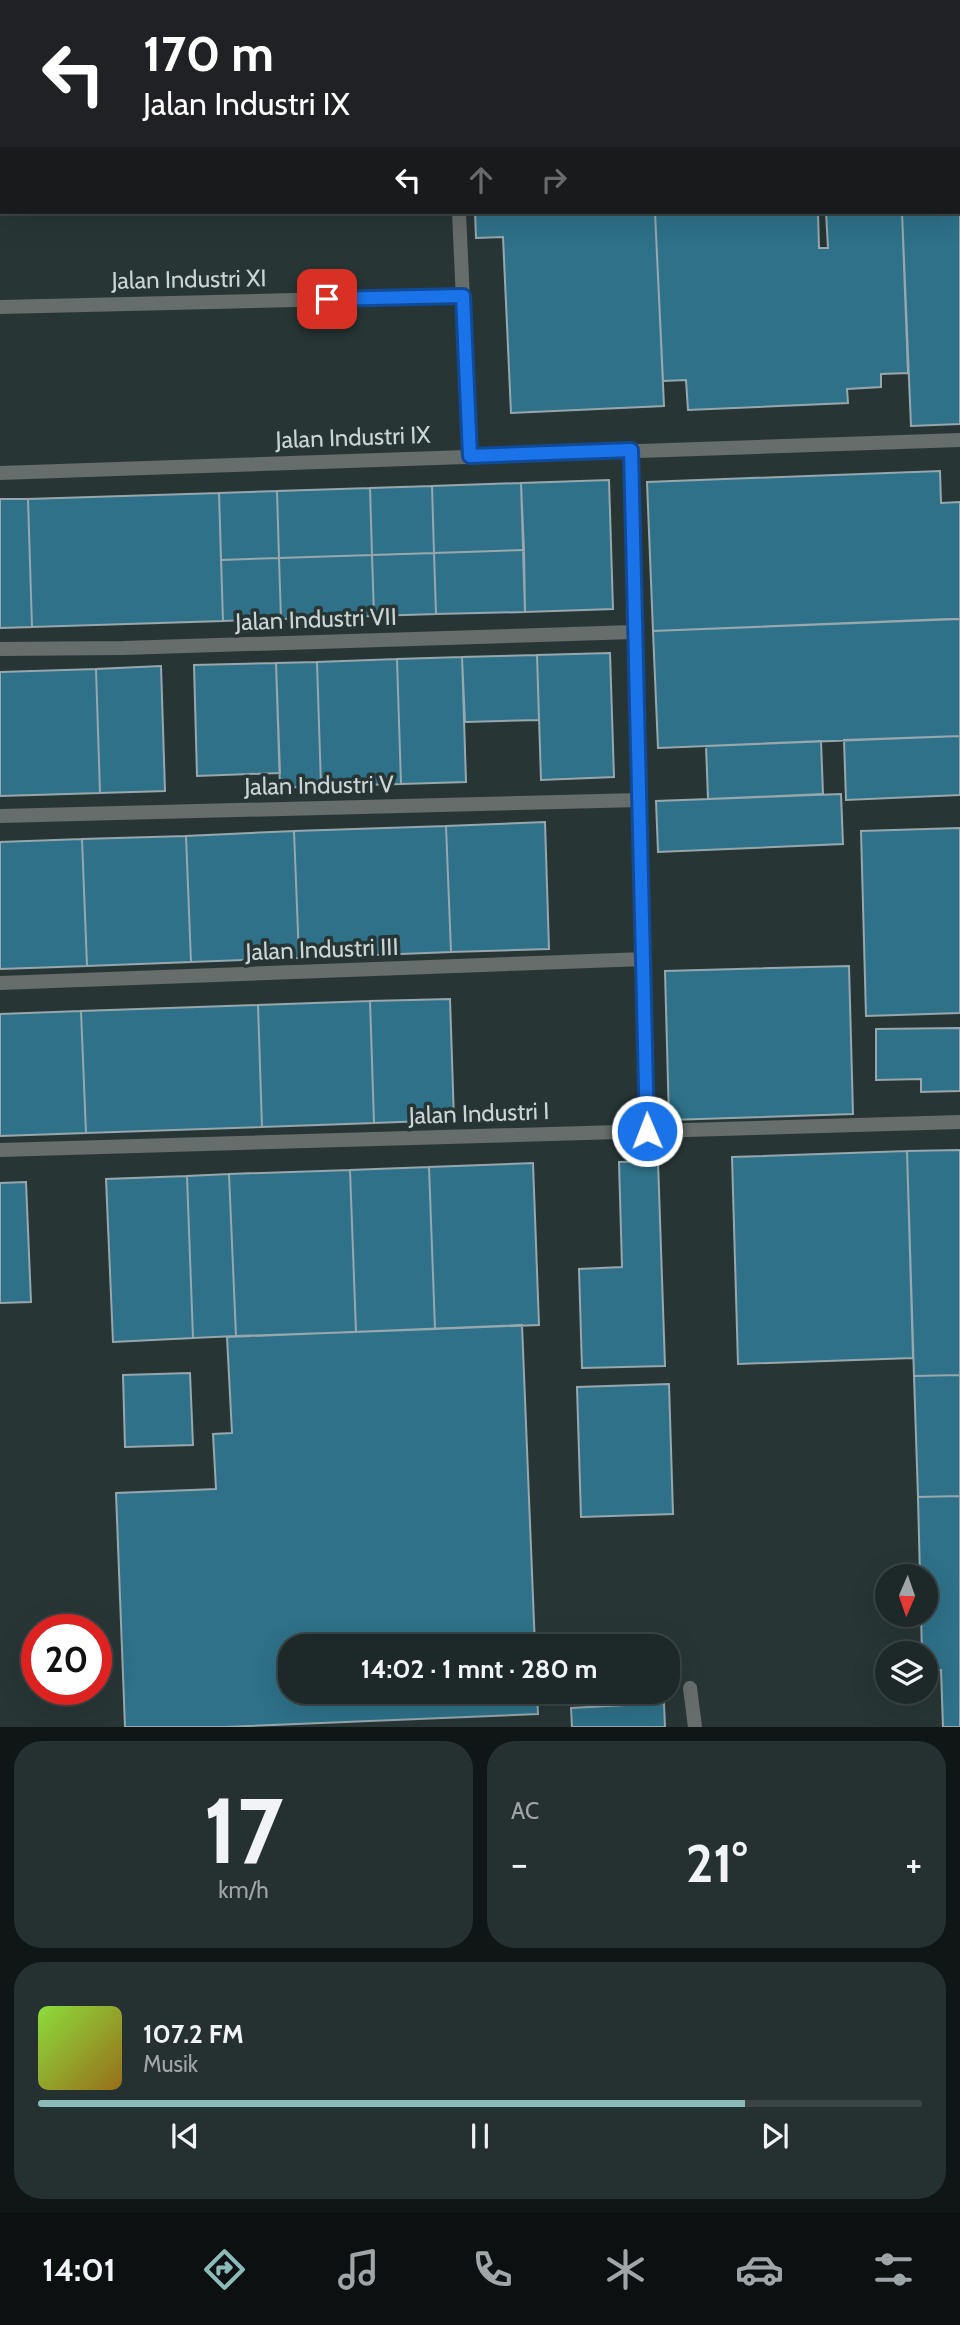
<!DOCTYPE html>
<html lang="id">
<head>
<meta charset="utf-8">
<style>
	body { margin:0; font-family:Cabin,sans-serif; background:#253030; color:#f1f3f6; height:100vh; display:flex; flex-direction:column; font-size:26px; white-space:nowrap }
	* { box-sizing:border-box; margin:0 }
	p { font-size:23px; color:#a0a6a8 }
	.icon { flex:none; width:38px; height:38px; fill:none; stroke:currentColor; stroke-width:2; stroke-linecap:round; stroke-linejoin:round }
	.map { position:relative; height:1727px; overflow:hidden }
	.panel { display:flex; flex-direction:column; gap:14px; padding:14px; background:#101616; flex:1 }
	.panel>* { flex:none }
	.guide { position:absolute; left:0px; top:0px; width:961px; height:214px; box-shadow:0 7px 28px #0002,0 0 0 2px #3b4445; background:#202124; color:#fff; overflow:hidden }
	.needle { width:46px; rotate:182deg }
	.buttons { position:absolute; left:875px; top:1564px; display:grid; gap:14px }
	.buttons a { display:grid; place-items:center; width:63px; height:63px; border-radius:50%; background:#1d2828; box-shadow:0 7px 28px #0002,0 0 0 2px #3b4445; font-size:35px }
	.speed { position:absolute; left:21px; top:1614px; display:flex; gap:14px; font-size:35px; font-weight:700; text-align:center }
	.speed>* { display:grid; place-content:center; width:91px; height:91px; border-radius:50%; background:#1d2828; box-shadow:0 7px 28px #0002,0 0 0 2px #3b4445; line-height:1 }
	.speed .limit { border:10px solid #d22; background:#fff; color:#111 }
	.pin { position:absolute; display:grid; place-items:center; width:60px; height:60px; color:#fff; margin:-30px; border-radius:14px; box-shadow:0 4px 10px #0006 }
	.me { position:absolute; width:77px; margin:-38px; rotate:359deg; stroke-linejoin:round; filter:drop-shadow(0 0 5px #0008) }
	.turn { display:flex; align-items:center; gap:24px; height:147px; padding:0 28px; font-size:32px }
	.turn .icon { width:91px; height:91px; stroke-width:2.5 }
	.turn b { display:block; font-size:49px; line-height:60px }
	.lanes { display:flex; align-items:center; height:66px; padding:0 28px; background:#0003; justify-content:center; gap:35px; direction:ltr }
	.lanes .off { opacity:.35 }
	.big { font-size:52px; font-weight:700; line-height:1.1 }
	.panel .tile { flex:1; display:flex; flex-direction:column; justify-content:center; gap:10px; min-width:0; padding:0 24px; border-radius:28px; background:#253030 }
	.panel .dial { align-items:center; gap:0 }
	.dial b { font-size:91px; line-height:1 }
	.song { display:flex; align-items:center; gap:21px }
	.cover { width:84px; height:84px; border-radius:10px; background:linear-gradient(135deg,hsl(90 70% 55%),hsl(40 70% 35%)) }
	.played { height:7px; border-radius:4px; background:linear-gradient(90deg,#8bbbb9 80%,#3b4445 80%) }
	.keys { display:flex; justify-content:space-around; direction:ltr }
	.heat { display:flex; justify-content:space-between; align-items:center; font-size:38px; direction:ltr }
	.panel .tiles { flex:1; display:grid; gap:14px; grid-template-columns:1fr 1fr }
	.tile:last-child { grid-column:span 2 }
	.trip { position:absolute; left:278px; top:1634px; width:402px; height:70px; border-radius:28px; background:#1d2828; box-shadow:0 7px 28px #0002,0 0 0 2px #3b4445; font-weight:700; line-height:70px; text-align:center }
	.tab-bar { display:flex; height:112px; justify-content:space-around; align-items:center; background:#0c1010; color:#a0a6a8 }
	.tab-bar .icon { width:49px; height:49px }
	.tab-bar .selected { color:#8bbbb9 }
	.tab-bar b { font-size:32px; color:#f1f3f6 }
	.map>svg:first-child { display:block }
	.building { fill:#2e7188; stroke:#97a7ad; stroke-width:2 }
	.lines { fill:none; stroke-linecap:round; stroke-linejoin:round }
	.lane { stroke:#676d6a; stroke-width:14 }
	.route-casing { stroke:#114b97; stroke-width:18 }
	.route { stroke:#1a73e8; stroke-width:12 }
	.labels { text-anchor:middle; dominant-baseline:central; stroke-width:7; stroke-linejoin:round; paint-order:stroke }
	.street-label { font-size:24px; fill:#ccd5d5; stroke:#273635 }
</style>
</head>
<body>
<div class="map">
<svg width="960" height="1727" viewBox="0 0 960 1727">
	<rect width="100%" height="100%" fill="#273635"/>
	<path class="building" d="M0 0 19 2H2L0 57Z
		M19 0H51V2H19Z
		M51 0H81V2H51Z
		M81 0H117V2H81Z
		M117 0H154V2H117Z
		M154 0H215V2H154Z
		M215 0H276V2H215Z
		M276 0H342V2H276Z
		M342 0H374V2H342Z
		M374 0H422V2H374Z
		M0 57H2L0 122Z
		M960 61V424L911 426 902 212H959Z
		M475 212H655L664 406 511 413 503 237 476 238Z
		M655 212H818L819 248H828L826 212H902L908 373 881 374V387L847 389 848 403 688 410 686 380 663 381Z
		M940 471 941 503 960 502V619L653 631 647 482Z
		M609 480 613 609 525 612 521 483Z
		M521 483 524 550 434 553 432 486Z
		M432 486 434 553 372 555 370 488Z
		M370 488 372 555 279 558 277 491Z
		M277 491 279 558 221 560 219 493Z
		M219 493 223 621 32 627 28 499Z
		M0 499H28L32 627 0 628Z
		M524 550 525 612 436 614 434 553Z
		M434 553 436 614 374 616 372 555Z
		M372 555 374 616 281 619 279 558Z
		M279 558 281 619 223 621 221 560Z
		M946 619H960V736L658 748 653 631Z
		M610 653 614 777 541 780 537 655Z
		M537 655 539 720 465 722 462 657Z
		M462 657 466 782 401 784 397 659Z
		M397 659 401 784 321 786 317 662Z
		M317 662 321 786 280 788 276 663Z
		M276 663 280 773 197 776 194 665Z
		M161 666 165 791 100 793 96 669Z
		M96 669 100 793 0 796V672Z
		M960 736V795L846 800 844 740Z
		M821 741 823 794 708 799 706 746Z
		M841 794 843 844 658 852 656 801Z
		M545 822 549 949 451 952 446 826Z
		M446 826 451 952 299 958 294 831Z
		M960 828V1013L866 1016 861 831Z
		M294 831 299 958 191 962 186 836Z
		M186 836 191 962 87 966 82 839Z
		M82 839 87 966 0 969V842Z
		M849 966 853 1114 669 1120 665 971Z
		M450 999 454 1120 374 1123 370 1001Z
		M370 1001 374 1123 262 1127 258 1005Z
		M258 1005 262 1127 86 1133 81 1011Z
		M81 1011 86 1133 0 1136V1014Z
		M960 1028V1091L921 1092V1079L876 1080V1029Z
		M960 1150V1375L914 1376 907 1151Z
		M907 1151 913 1358 738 1364 732 1157Z
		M658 1161 665 1366 582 1368 579 1269 622 1267 619 1162Z
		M533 1163 539 1325 435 1329 429 1167Z
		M429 1167 435 1329 356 1332 350 1170Z
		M350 1170 356 1332 236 1336 229 1174Z
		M229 1174 236 1336 193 1338 187 1176Z
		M187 1176 193 1338 113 1342 106 1179Z
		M26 1182 31 1302 0 1303V1183Z
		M522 1325 535 1647H290V1692H537L538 1714 224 1727H125L116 1493 216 1489 213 1434 232 1433 227 1337Z
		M190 1373 193 1445 125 1447 123 1375Z
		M960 1375V1496L918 1497 914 1376Z
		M669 1384 673 1514 581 1517 577 1387Z
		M960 1496V1727H943L941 1670 926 1671V1654H922L921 1615H926V1577H920L918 1497Z
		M664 1703 665 1727H572L571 1708Z"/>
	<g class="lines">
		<path class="lane" d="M451 0V2
			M0 137H2
			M459 212 470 456
			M0 307 463 296
			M631 450 647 1131
			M0 473 960 440
			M0 649 123 648 634 632
			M0 816 640 800
			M0 983 645 959
			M0 1150 960 1122
			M690 1688 695 1727"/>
	</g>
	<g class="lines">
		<defs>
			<path id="route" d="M327 299 463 296 470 456 631 450 647 1131"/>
		</defs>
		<use href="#route" class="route-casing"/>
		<use href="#route" class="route"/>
	</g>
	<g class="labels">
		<g class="street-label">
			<text transform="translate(189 279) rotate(-1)">Jalan Industri XI</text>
			<text transform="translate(353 437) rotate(-2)">Jalan Industri IX</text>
			<text transform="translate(316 619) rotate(-2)">Jalan Industri VII</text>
			<text transform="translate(319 785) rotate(-1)">Jalan Industri V</text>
			<text transform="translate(322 949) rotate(-2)">Jalan Industri III</text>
			<text transform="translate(479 1113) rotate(-2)">Jalan Industri I</text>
		</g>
	</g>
</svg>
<div class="buttons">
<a><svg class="needle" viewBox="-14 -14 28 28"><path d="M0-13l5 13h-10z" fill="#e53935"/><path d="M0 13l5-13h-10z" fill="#a0a6a8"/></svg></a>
<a><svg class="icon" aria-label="layers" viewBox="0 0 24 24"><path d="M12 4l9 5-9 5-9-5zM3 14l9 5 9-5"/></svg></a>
</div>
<div class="speed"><div class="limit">20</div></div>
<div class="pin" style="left:327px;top:299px;background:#d93025"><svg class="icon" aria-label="arrive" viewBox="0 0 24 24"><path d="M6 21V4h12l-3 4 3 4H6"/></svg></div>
<svg class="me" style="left:647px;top:1131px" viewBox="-20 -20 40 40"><circle r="17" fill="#1a73e8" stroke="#fff" stroke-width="3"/><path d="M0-11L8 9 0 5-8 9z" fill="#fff"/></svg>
<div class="trip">14:02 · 1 mnt · 280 m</div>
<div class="guide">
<div class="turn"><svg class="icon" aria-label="left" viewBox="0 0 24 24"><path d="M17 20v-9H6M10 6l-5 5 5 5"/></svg><div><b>170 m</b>Jalan Industri IX</div></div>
<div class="lanes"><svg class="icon" aria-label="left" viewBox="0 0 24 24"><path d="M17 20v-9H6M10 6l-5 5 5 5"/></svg><svg class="icon off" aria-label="ahead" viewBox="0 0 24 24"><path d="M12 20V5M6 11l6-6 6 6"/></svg><svg class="icon off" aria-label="right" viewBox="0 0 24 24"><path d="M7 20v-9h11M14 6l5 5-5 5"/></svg></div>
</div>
</div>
<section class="panel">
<div class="tiles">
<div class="tile dial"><b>17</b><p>km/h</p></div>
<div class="tile"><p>AC</p>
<div class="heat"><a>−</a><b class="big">21°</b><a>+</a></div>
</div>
<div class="tile">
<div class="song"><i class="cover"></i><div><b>107.2 FM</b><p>Musik</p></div></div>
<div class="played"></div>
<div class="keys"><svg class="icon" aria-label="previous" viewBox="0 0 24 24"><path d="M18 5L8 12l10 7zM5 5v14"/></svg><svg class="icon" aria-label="pause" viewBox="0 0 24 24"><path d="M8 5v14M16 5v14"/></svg><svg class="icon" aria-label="next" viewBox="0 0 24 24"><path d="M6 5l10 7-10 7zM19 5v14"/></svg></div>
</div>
</div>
</section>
<nav class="tab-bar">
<b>14:01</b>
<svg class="icon selected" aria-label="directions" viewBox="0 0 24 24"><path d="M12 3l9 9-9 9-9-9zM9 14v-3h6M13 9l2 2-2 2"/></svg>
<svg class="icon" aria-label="music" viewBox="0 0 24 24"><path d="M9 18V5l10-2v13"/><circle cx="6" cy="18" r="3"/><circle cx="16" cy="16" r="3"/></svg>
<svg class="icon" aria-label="phone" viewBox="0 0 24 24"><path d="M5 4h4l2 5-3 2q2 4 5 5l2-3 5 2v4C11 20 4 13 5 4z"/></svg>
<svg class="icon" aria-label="climate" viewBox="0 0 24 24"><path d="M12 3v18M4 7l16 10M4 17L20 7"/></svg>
<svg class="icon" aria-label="car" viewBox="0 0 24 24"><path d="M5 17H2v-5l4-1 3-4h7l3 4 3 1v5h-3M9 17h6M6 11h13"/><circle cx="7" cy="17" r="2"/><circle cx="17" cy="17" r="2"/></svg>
<svg class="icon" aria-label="filters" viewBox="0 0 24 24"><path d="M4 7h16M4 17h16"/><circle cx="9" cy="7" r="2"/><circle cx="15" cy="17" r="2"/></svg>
</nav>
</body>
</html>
